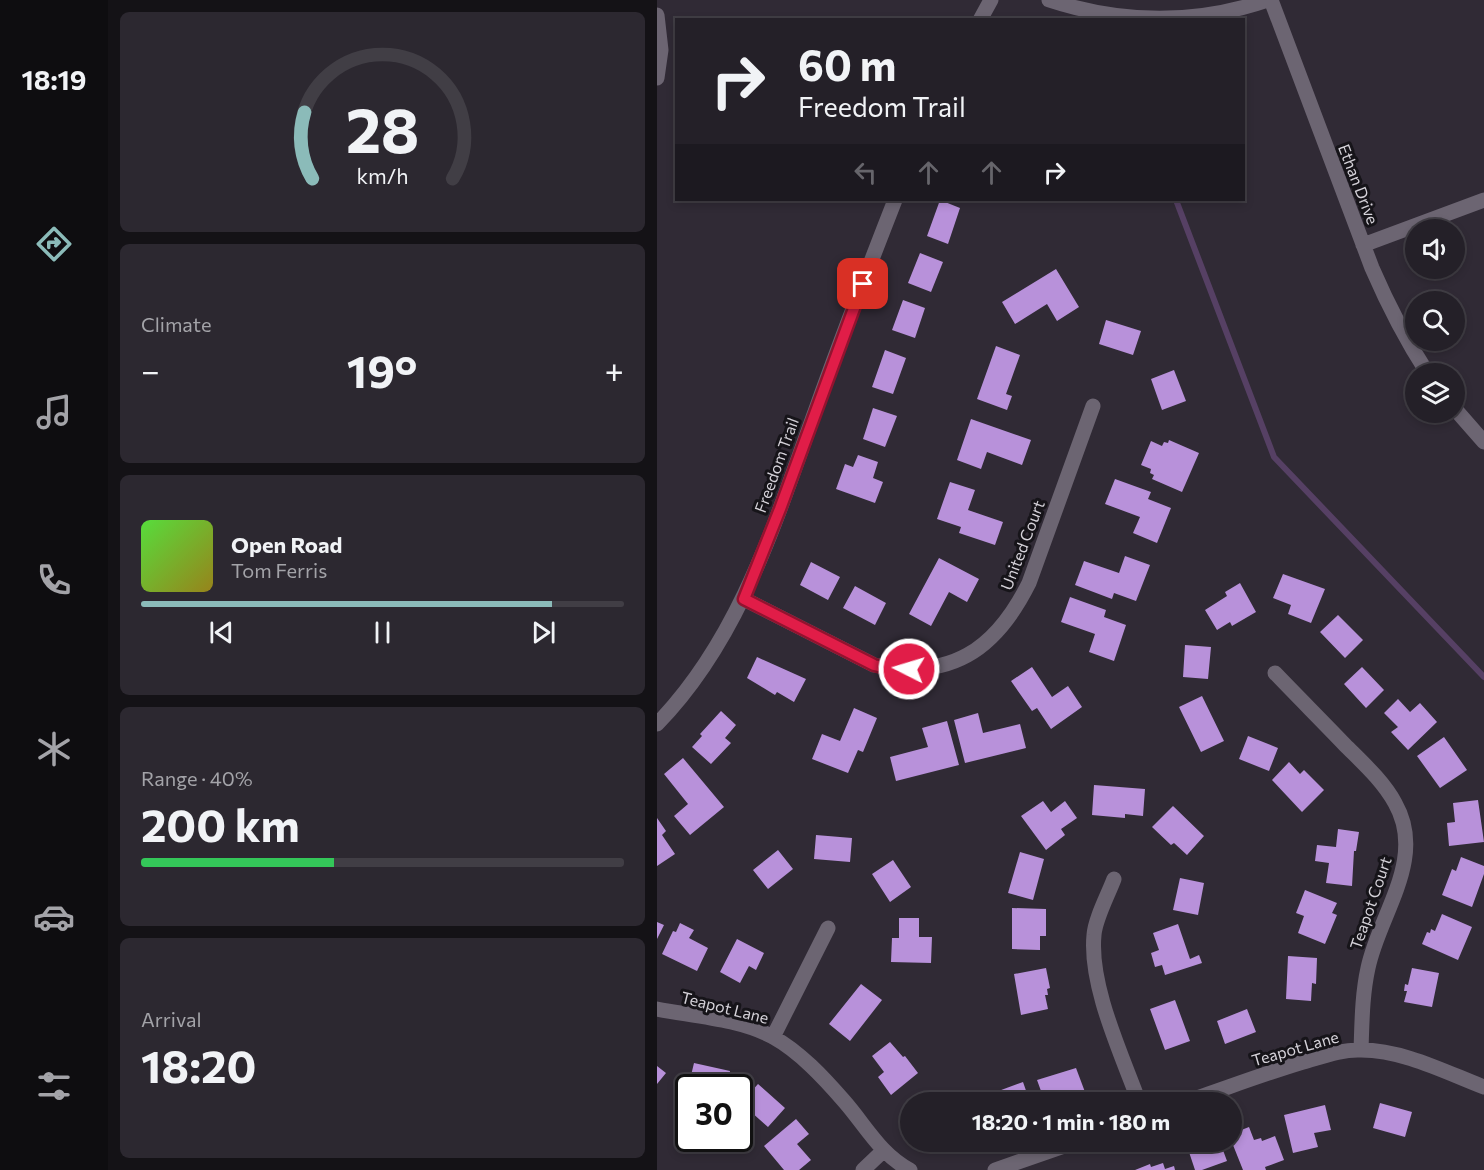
<!DOCTYPE html>
<html lang="en">
<head>
<meta charset="utf-8">
<style>
	body { margin:0; font-family:Commissioner,sans-serif; background:#2c2830; color:#f1f3f6; height:100vh; display:flex; flex-direction:column; font-size:22px; white-space:nowrap }
	* { box-sizing:border-box; margin:0 }
	p { font-size:20px; color:#a3a3a8 }
	.icon { flex:none; width:33px; height:33px; fill:none; stroke:currentColor; stroke-width:2; stroke-linecap:round; stroke-linejoin:round }
	.map { position:relative; flex:1; overflow:hidden }
	.side { display:flex; flex-direction:column; gap:12px; padding:12px; background:#141216; width:549px }
	.side>* { flex:none }
	.top-card { position:absolute; left:18px; top:18px; width:570px; height:183px; border-radius:0px; box-shadow:0 3px 9px #0003,0 0 0 2px #413e45; background:#242028; color:#f1f3f6; overflow:hidden }
	.controls { position:absolute; left:748px; top:219px; display:grid; gap:12px }
	.controls a { display:grid; place-items:center; width:60px; height:60px; border-radius:50%; background:#242028; box-shadow:0 3px 9px #0003,0 0 0 2px #413e45; font-size:30px }
	.speed { position:absolute; left:18px; top:1074px; display:flex; gap:12px; font-size:30px; font-weight:700; text-align:center }
	.speed>* { display:grid; place-content:center; width:78px; height:78px; border-radius:50%; background:#242028; box-shadow:0 3px 9px #0003,0 0 0 2px #413e45; line-height:1 }
	.speed .limit { border:3px solid #111; border-radius:9px; background:#fff; color:#111 }
	.pin { position:absolute; display:grid; place-items:center; width:51px; height:51px; color:#fff; margin:-26px; border-radius:12px; box-shadow:0 3px 9px #0006 }
	.me { position:absolute; width:66px; margin:-33px; rotate:275deg; stroke-linejoin:round; filter:drop-shadow(0 0 4px #0008) }
	.turn { display:flex; align-items:center; gap:21px; height:126px; padding:0 24px; font-size:27px }
	.turn .icon { width:78px; height:78px; stroke-width:2.5 }
	.turn b { display:block; font-size:42px; line-height:51px }
	.lanes { display:flex; align-items:center; height:57px; padding:0 24px; background:#0003; justify-content:center; gap:30px; direction:ltr }
	.lanes .off { opacity:.35 }
	.big { font-size:45px; font-weight:700; line-height:1.1 }
	.side .card { flex:1; display:flex; flex-direction:column; justify-content:center; gap:9px; min-width:0; padding:0 21px; border-radius:9px; background:#2c2830 }
	.side .dial { align-items:center; gap:0 }
	.dial svg { height:156px; overflow:visible; fill:none; stroke:#413e45; stroke-width:7; stroke-linecap:round; text-anchor:middle }
	.dial text { fill:#f1f3f6; stroke:none }
	.song { display:flex; align-items:center; gap:18px }
	.cover { width:72px; height:72px; border-radius:9px; background:linear-gradient(135deg,hsl(110 70% 55%),hsl(50 70% 35%)) }
	.played { height:6px; border-radius:3px; background:linear-gradient(90deg,#8bbbb9 85%,#413e45 85%) }
	.keys { display:flex; justify-content:space-around; direction:ltr }
	.heat { display:flex; justify-content:space-between; align-items:center; font-size:33px; direction:ltr }
	.charge { height:9px; border-radius:4px; background:linear-gradient(90deg,#34c759 40%,#413e45 0) }
	.trip { position:absolute; left:243px; top:1092px; width:342px; height:60px; border-radius:30px; background:#242028; box-shadow:0 3px 9px #0003,0 0 0 2px #413e45; font-weight:700; line-height:60px; text-align:center }
	main { display:flex; flex:1; min-height:0 }
	.tab-bar { display:flex; flex-direction:column; width:108px; justify-content:space-around; align-items:center; background:#0e0d10; color:#a3a3a8 }
	.tab-bar .icon { width:42px; height:42px }
	.tab-bar .active { color:#8bbbb9 }
	.tab-bar b { font-size:27px; color:#f1f3f6 }
	.map>svg:first-child { display:block }
	.lines { fill:none; stroke-linecap:round; stroke-linejoin:round }
	.stream { stroke:#564064; stroke-width:6 }
	.building { fill:#b891da }
	.minor { stroke:#6c6572; stroke-width:15 }
	.route-casing { stroke:#92132f; stroke-width:15 }
	.route { stroke:#e11d48; stroke-width:10 }
	.labels { text-anchor:middle; dominant-baseline:central; stroke-width:6; stroke-linejoin:round; paint-order:stroke }
	.street-label { font-size:16px; fill:#d5d2d9; stroke:#161419 }
</style>
</head>
<body>
<main>
<nav class="tab-bar">
<b>18:19</b>
<svg class="icon active" aria-label="directions" viewBox="0 0 24 24"><path d="M12 3l9 9-9 9-9-9zM9 14v-3h6M13 9l2 2-2 2"/></svg>
<svg class="icon" aria-label="music" viewBox="0 0 24 24"><path d="M9 18V5l10-2v13"/><circle cx="6" cy="18" r="3"/><circle cx="16" cy="16" r="3"/></svg>
<svg class="icon" aria-label="phone" viewBox="0 0 24 24"><path d="M5 4h4l2 5-3 2q2 4 5 5l2-3 5 2v4C11 20 4 13 5 4z"/></svg>
<svg class="icon" aria-label="climate" viewBox="0 0 24 24"><path d="M12 3v18M4 7l16 10M4 17L20 7"/></svg>
<svg class="icon" aria-label="car" viewBox="0 0 24 24"><path d="M5 17H2v-5l4-1 3-4h7l3 4 3 1v5h-3M9 17h6M6 11h13"/><circle cx="7" cy="17" r="2"/><circle cx="17" cy="17" r="2"/></svg>
<svg class="icon" aria-label="filters" viewBox="0 0 24 24"><path d="M4 7h16M4 17h16"/><circle cx="9" cy="7" r="2"/><circle cx="15" cy="17" r="2"/></svg>
</nav>
<section class="side">
<div class="card dial"><svg viewBox="0 0 100 80">
<path d="M14 69A42 42 0 1 1 86 69"/>
<path d="M14 69A42 42 0 0 1 10 35" stroke="#8bbbb9"/>
<text x="50" y="56" font-size="32" font-weight="700">28</text>
<text x="50" y="72" font-size="11">km/h</text>
</svg></div>
<div class="card"><p>Climate</p>
<div class="heat"><a>−</a><b class="big">19°</b><a>+</a></div>
</div>
<div class="card">
<div class="song"><i class="cover"></i><div><b>Open Road</b><p>Tom Ferris</p></div></div>
<div class="played"></div>
<div class="keys"><svg class="icon" aria-label="previous" viewBox="0 0 24 24"><path d="M18 5L8 12l10 7zM5 5v14"/></svg><svg class="icon" aria-label="pause" viewBox="0 0 24 24"><path d="M8 5v14M16 5v14"/></svg><svg class="icon" aria-label="next" viewBox="0 0 24 24"><path d="M6 5l10 7-10 7zM19 5v14"/></svg></div>
</div>
<div class="card"><p>Range · 40%</p><b class="big">200 km</b><div class="charge"></div></div>
<div class="card"><p>Arrival</p><b class="big">18:20</b></div>
</section>
<div class="map">
<svg width="827" height="1170" viewBox="0 0 827 1170">
	<rect width="100%" height="100%" fill="#302a35"/>
	<g class="lines">
		<path class="stream" d="M519 200 617 457 827 677"/>
	</g>
	<path class="building" d="M283 200 303 208 291 244 270 236Z
		M263 253 286 262 274 292 251 283Z
		M399 269 422 307 400 321 390 304 358 324 345 302Z
		M246 300 268 308 258 338 235 330Z
		M449 320 484 331 476 355 442 344Z
		M339 346 363 355 349 394 355 396 350 410 320 399Z
		M228 350 249 358 236 394 215 387Z
		M517 370 529 401 505 410 494 379Z
		M216 408 240 416 228 447 206 439Z
		M314 419 374 440 365 465 330 452 324 469 300 460Z
		M512 440 542 453 525 492 495 479 497 475 493 473 494 469 484 465 494 441 505 446 507 442 511 443Z
		M201 455 221 462 216 478 226 482 218 503 179 489 188 464 196 467Z
		M458 479 494 492 491 499 514 508 500 543 476 533 483 517 448 504Z
		M293 482 318 490 311 510 346 522 338 545 302 533 304 527 280 519Z
		M468 556 493 565 479 601 457 593 455 599 418 585 427 561 462 573Z
		M282 558 322 579 310 602 292 592 274 626 252 614Z
		M154 562 183 577 171 600 143 585Z
		M626 574 668 589 654 623 631 614 634 605 616 598Z
		M583 583 599 612 575 626 573 622 560 630 548 610 570 596 568 592Z
		M198 586 229 603 218 625 186 608Z
		M413 597 449 610 447 617 469 625 457 661 432 652 438 634 404 622Z
		M681 615 706 640 688 658 663 632Z
		M528 645 554 647 551 679 526 677Z
		M100 657 149 679 137 702 120 692 118 695 90 678Z
		M375 667 395 697 411 686 425 707 394 729 380 708 375 711 354 681Z
		M705 667 727 690 709 708 687 684Z
		M545 696 567 741 544 752 522 707Z
		M741 699 753 712 763 703 780 722 751 750 734 732 741 727 727 713Z
		M197 708 220 718 206 752 201 750 191 773 155 759 165 734 183 741Z
		M64 711 79 725 68 738 74 743 54 764 35 747 45 736 43 734Z
		M321 713 326 733 363 724 369 748 308 763 297 720Z
		M290 721 302 765 239 781 233 757 271 747 265 728Z
		M591 736 621 748 612 771 582 759Z
		M787 737 810 770 783 788 760 756Z
		M26 758 67 807 33 835 17 816 31 804 7 774Z
		M632 762 643 774 647 770 667 790 645 812 615 780Z
		M437 785 488 789 486 816 468 814V818L435 815Z
		M821 800 827 842 792 846 790 823 798 822 796 803Z
		M386 801 394 812 408 801 420 818 404 829 408 835 389 850 364 816Z
		M516 806 547 836 530 855 517 843 514 845 495 827Z
		M0 818 9 831 5 835 18 854 0 866Z
		M681 829 702 832 699 851H697L695 886 669 883 672 863 658 861 660 845 679 847Z
		M159 835 195 838 193 862 157 859Z
		M121 850 136 869 111 889 96 870Z
		M363 852 387 859 376 900 351 893Z
		M804 857 827 866V874L815 907 785 895 795 869 799 871Z
		M236 860 254 887 233 902 215 874Z
		M523 878 547 883 541 915 516 910Z
		M648 890 680 903 675 913 680 915 668 944 641 933 647 916 639 913Z
		M355 908 389 909V936H383V950L355 949Z
		M785 914 815 927 801 960 765 944 770 932 773 933 774 929 778 931Z
		M242 918H262V937H275L274 963 234 962 235 938H242Z
		M0 922 7 925 0 939Z
		M23 923 37 930 32 938 51 948 40 971 5 954 16 931 19 932Z
		M521 924 533 959 542 955 545 963 508 975 505 965 498 967 494 953 502 950 496 933Z
		M80 939 107 953 99 970 92 966 83 983 63 972Z
		M631 956 660 958 659 984 655 983 654 1001 629 999Z
		M389 968 393 988 390 989 391 995H388L391 1009 364 1015 357 974Z
		M755 968 782 973 775 1007 747 1002 750 991H747L748 984 751 985Z
		M204 984 225 1000 193 1041 172 1024Z
		M518 1000 533 1041 508 1050 493 1009Z
		M590 1009 599 1032 568 1044 560 1021Z
		M233 1042 246 1057 248 1056 261 1073 234 1095 221 1077 227 1072 215 1056Z
		M37 1063 73 1071 70 1088H31Z
		M0 1066 9 1073 0 1084Z
		M419 1068 428 1092 403 1102 401 1099 388 1102 380 1080Z
		M366 1082 373 1102H331L328 1096Z
		M101 1084 128 1108 111 1127 84 1103Z
		M315 1096 317 1102H297Z
		M723 1103 755 1112 748 1137 716 1128Z
		M668 1105 674 1130 657 1133 661 1147 636 1153 627 1115Z
		M139 1119 152 1134 140 1144 154 1160 142 1170H127L107 1146Z
		M592 1127 597 1140 604 1138 605 1141 618 1136 627 1160 608 1167 609 1170H586L574 1140V1134Z
		M543 1142H563L570 1161 545 1170H538L530 1146Z
		M506 1163 508 1169 517 1166 518 1170H478L493 1164 494 1167Z"/>
	<g class="lines">
		<path class="minor" d="M392 0C465 24 538 25 611 0
			M614 0 715 268C731 305 749 340 771 374
			M0 15 4 50 0 78
			M323 20 334 0
			M706 245 827 200
			M798 409 827 442
			M87 599 217 665C293 680 338 651 372 583L436 406
			M618 673C641 697 665 721 688 745 706 763 726 781 738 803 770 859 722 914 711 968 705 995 705 1023 704 1050
			M0 724C84 638 119 519 159 409 184 339 211 269 238 200
			M457 879C451 895 438 919 437 935 432 986 465 1055 482 1102
			M0 1009C36 1016 83 1019 116 1037 143 1052 167 1078 187 1101 209 1126 223 1154 253 1170
			M116 1037 171 928
			M528 1102C567 1089 606 1074 646 1062 664 1057 685 1049 704 1050 746 1050 788 1072 827 1087
			M206 1170 226 1151
			M338 1170 419 1142"/>
	</g>
	<g class="lines">
		<defs>
			<path id="route" d="M206 284 123 509 87 599 217 665 234 669H252"/>
		</defs>
		<use href="#route" class="route-casing"/>
		<use href="#route" class="route"/>
	</g>
	<g class="labels">
		<g class="street-label">
			<text transform="translate(702 184) rotate(69)">Ethan Drive</text>
			<text transform="translate(119 465) rotate(-70)">Freedom Trail</text>
			<text transform="translate(365 545) rotate(-69)">United Court</text>
			<text transform="translate(713 903) rotate(-71)">Teapot Court</text>
			<text transform="translate(68 1007) rotate(14)">Teapot Lane</text>
			<text transform="translate(638 1048) rotate(-16)">Teapot Lane</text>
		</g>
	</g>
</svg>
<div class="controls">
<a><svg class="icon" aria-label="sound" viewBox="0 0 24 24"><path d="M4 9h4l5-4v14l-5-4H4zM17 9q2 3 0 6"/></svg></a>
<a><svg class="icon" aria-label="search" viewBox="0 0 24 24"><circle cx="10" cy="10" r="6"/><path d="M15 15l6 6"/></svg></a>
<a><svg class="icon" aria-label="layers" viewBox="0 0 24 24"><path d="M12 4l9 5-9 5-9-5zM3 14l9 5 9-5"/></svg></a>
</div>
<div class="speed"><div class="limit">30</div></div>
<div class="pin" style="left:206px;top:284px;background:#d93025"><svg class="icon" aria-label="arrive" viewBox="0 0 24 24"><path d="M6 21V4h12l-3 4 3 4H6"/></svg></div>
<svg class="me" style="left:252px;top:669px" viewBox="-20 -20 40 40"><circle r="17" fill="#e11d48" stroke="#fff" stroke-width="3"/><path d="M0-11L8 9 0 5-8 9z" fill="#fff"/></svg>
<div class="trip">18:20 · 1 min · 180 m</div>
<div class="top-card">
<div class="turn"><svg class="icon" aria-label="right" viewBox="0 0 24 24"><path d="M7 20v-9h11M14 6l5 5-5 5"/></svg><div><b>60 m</b>Freedom Trail</div></div>
<div class="lanes"><svg class="icon off" aria-label="left" viewBox="0 0 24 24"><path d="M17 20v-9H6M10 6l-5 5 5 5"/></svg><svg class="icon off" aria-label="ahead" viewBox="0 0 24 24"><path d="M12 20V5M6 11l6-6 6 6"/></svg><svg class="icon off" aria-label="ahead" viewBox="0 0 24 24"><path d="M12 20V5M6 11l6-6 6 6"/></svg><svg class="icon" aria-label="right" viewBox="0 0 24 24"><path d="M7 20v-9h11M14 6l5 5-5 5"/></svg></div>
</div>
</div>
</main>
</body>
</html>
